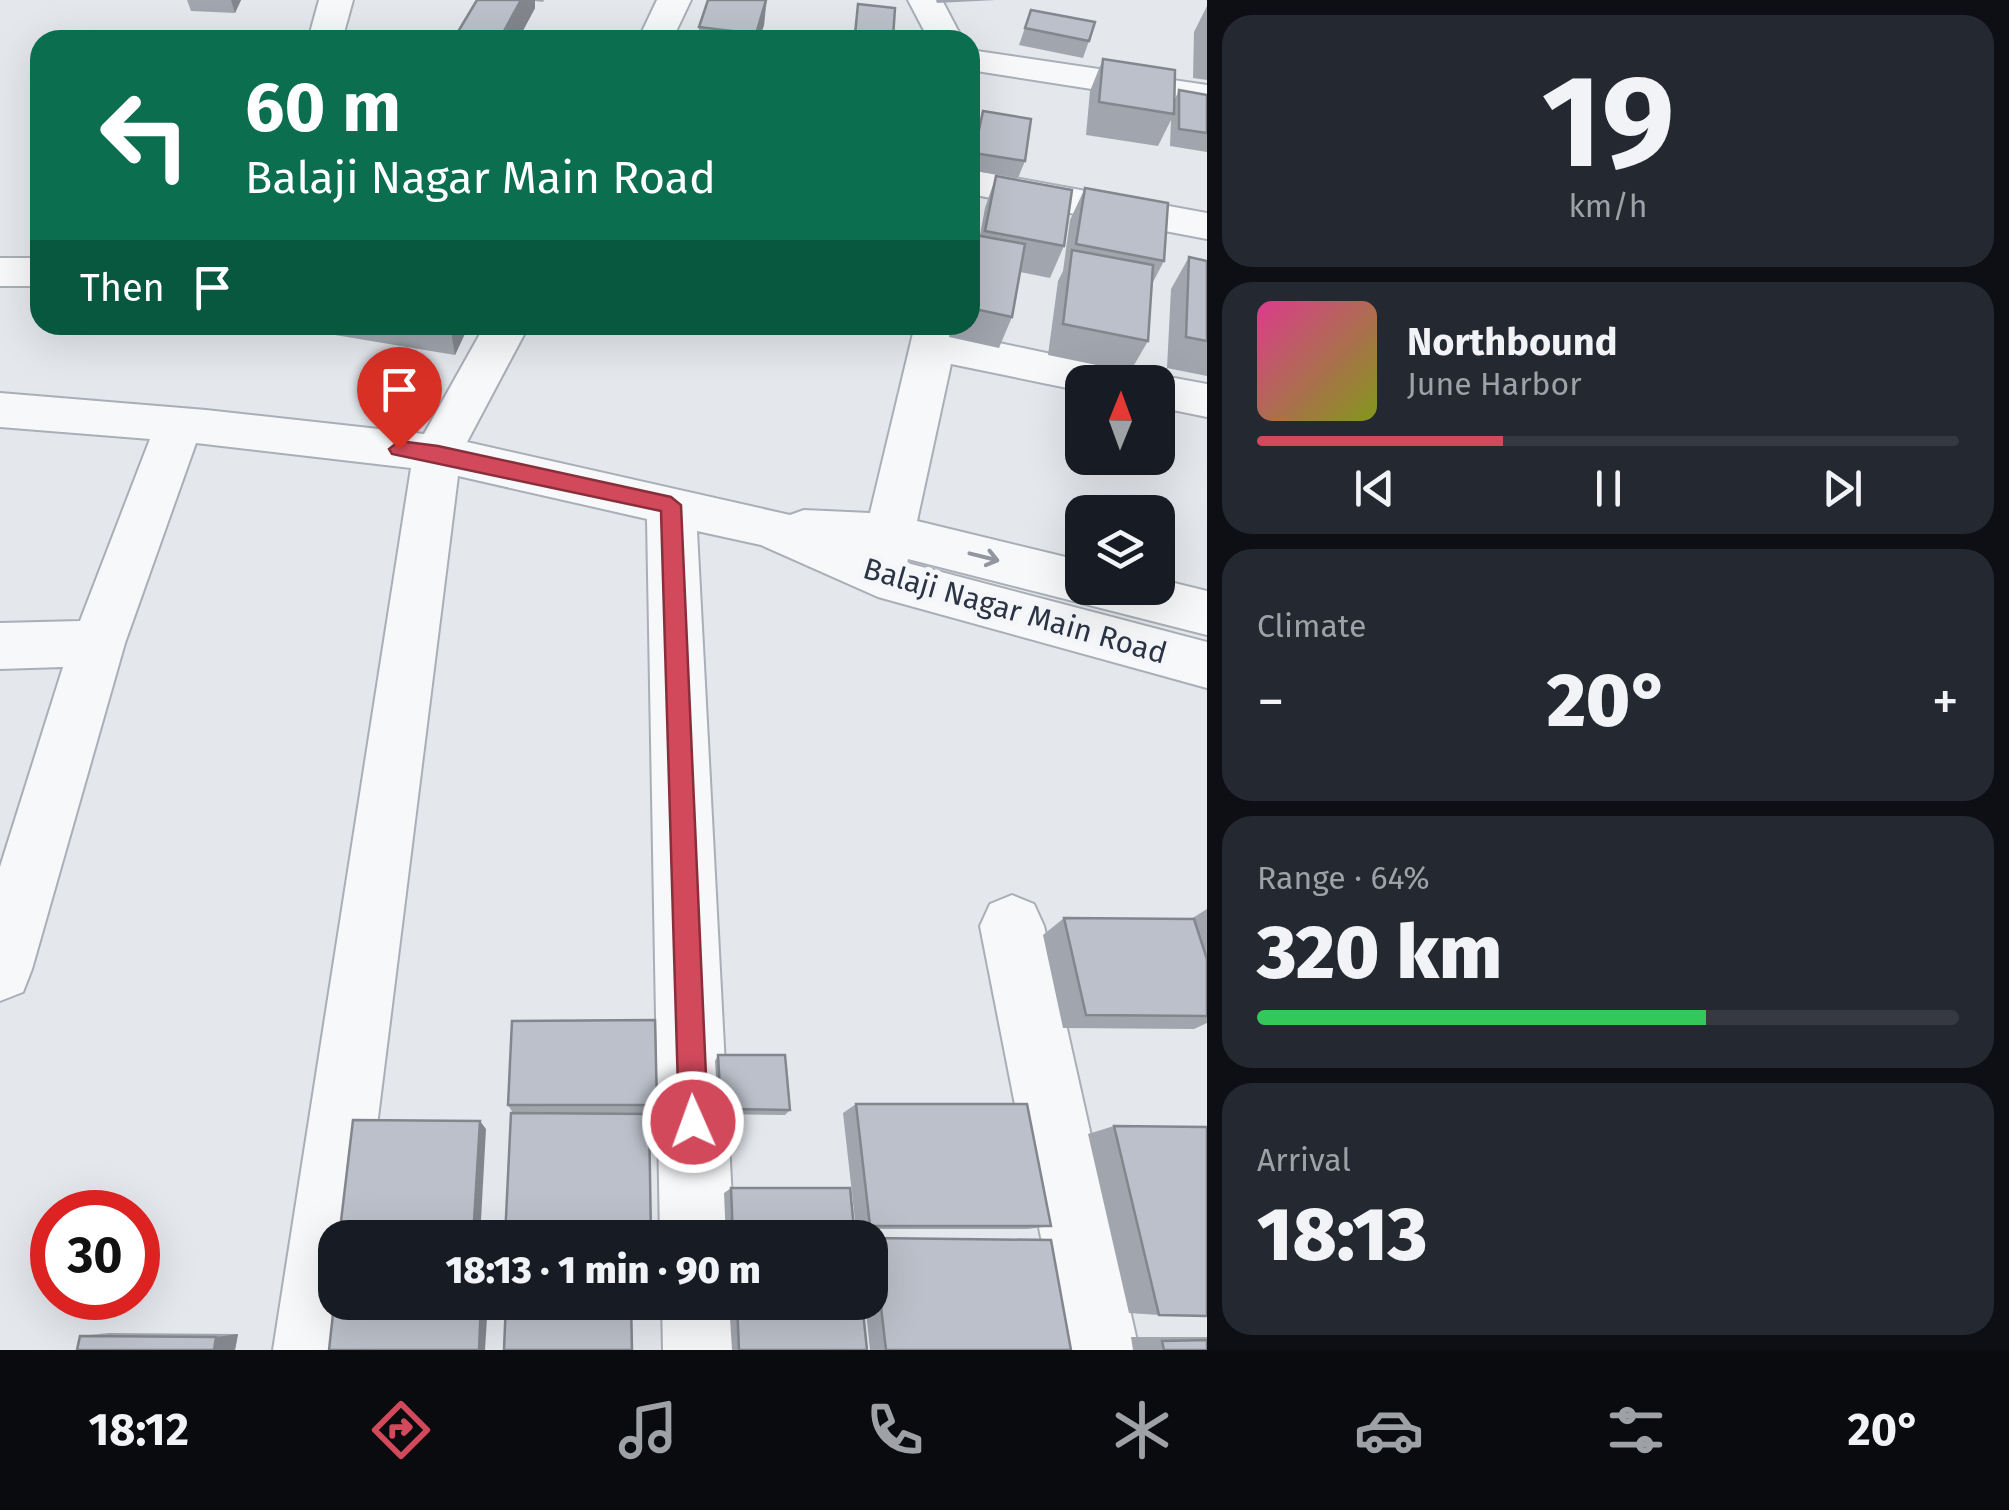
<!DOCTYPE html>
<html lang="en">
<head>
<meta charset="utf-8">
<style>
	body { margin:0; font-family:"Fira Sans",sans-serif; background:#242831; color:#f1f3f6; height:100vh; display:flex; flex-direction:column; font-size:38px; white-space:nowrap }
	* { box-sizing:border-box; margin:0 }
	p { font-size:32px; color:#9ea1a6 }
	.icon { flex:none; width:55px; height:55px; fill:none; stroke:currentColor; stroke-width:2; stroke-linecap:round; stroke-linejoin:round }
	.map { position:relative; flex:1; overflow:hidden }
	.sheet { display:flex; flex-direction:column; gap:15px; padding:15px; background:#0d0f14; width:802px }
	.sheet>* { flex:none }
	.top-card { position:absolute; left:30px; top:30px; width:950px; height:305px; border-radius:30px; box-shadow:0 10px 40px #0002; background:#0b6e4f; color:#fff; overflow:hidden }
	.needle { width:65px; rotate:1deg }
	.controls { position:absolute; left:1065px; top:365px; display:grid; gap:20px }
	.controls a { display:grid; place-items:center; width:110px; height:110px; border-radius:20px; background:#171b24; box-shadow:0 10px 40px #0002; font-size:50px }
	.speed { position:absolute; left:30px; top:1190px; display:flex; gap:20px; font-size:50px; font-weight:700; text-align:center }
	.speed>* { display:grid; place-content:center; width:130px; height:130px; border-radius:50%; background:#171b24; box-shadow:0 10px 40px #0002; line-height:1 }
	.speed .limit { border:15px solid #d22; background:#fff; color:#111 }
	.pin { position:absolute; display:grid; place-items:center; width:85px; height:85px; color:#fff; margin:-102px -42px; border-radius:50% 50% 50% 0; rotate:-45deg; box-shadow:0 0 10px #0007 }
	.pin .icon { rotate:45deg }
	.me { position:absolute; width:110px; margin:-55px; rotate:358deg; stroke-linejoin:round; filter:drop-shadow(0 0 8px #0008) }
	.turn { display:flex; align-items:center; gap:35px; height:210px; padding:0 50px; font-size:45px }
	.turn .icon { width:130px; height:130px; stroke-width:2.5 }
	.turn b { display:block; font-size:70px; line-height:85px }
	.then { display:flex; align-items:center; height:95px; padding:0 50px; background:#0003; gap:20px; font-size:38px }
	.big { font-size:75px; font-weight:800; line-height:1.1 }
	.sheet .tile { flex:1; display:flex; flex-direction:column; justify-content:center; gap:15px; min-width:0; padding:0 35px; border-radius:30px; background:#242831 }
	.sheet .dial { align-items:center; gap:0 }
	.dial b { font-size:130px; line-height:1 }
	.song { display:flex; align-items:center; gap:30px }
	.cover { width:120px; height:120px; border-radius:15px; background:linear-gradient(135deg,hsl(330 70% 55%),hsl(70 70% 35%)) }
	.played { height:10px; border-radius:5px; background:linear-gradient(90deg,#d1495b 35%,#363941 35%) }
	.keys { display:flex; justify-content:space-around; direction:ltr }
	.heat { display:flex; justify-content:space-between; align-items:center; font-size:55px; direction:ltr }
	.charge { height:15px; border-radius:8px; background:linear-gradient(90deg,#34c759 64%,#363941 0) }
	.trip { position:absolute; left:318px; top:1220px; width:570px; height:100px; border-radius:30px; background:#171b24; box-shadow:0 10px 40px #0002; font-weight:800; line-height:100px; text-align:center }
	.tab-bar { display:flex; height:160px; justify-content:space-around; align-items:center; background:#090b0e; color:#9ea1a6 }
	.tab-bar .icon { width:70px; height:70px }
	.tab-bar .selected { color:#d1495b }
	.tab-bar b { font-size:45px; color:#f1f3f6 }
	main { display:flex; flex:1; min-height:0 }
	.map>svg:first-child { display:block }
	.lines { fill:none; stroke-linecap:round; stroke-linejoin:round }
	.minor-casing { stroke:#a9aeb7; stroke-width:4 }
	.minor { fill:#f7f8fa; fill-rule:evenodd }
	.wall { fill:#a1a5ae }
	.shaded-wall { fill:#83868d }
	.building { fill:#bbc0ca; stroke:#83868d; stroke-width:2.5 }
	.oneway { stroke:#9196a0 }
	.route { fill:#d1495b; stroke:#882f3b; stroke-width:2.5 }
	.labels { text-anchor:middle; dominant-baseline:central; stroke-width:10; stroke-linejoin:round; paint-order:stroke }
	.street-label { font-size:30px; fill:#2b3445; stroke:#f4f6f9 }
</style>
</head>
<body>
<main>
<div class="map">
<svg width="1207" height="1350" viewBox="0 0 1207 1350">
	<rect width="100%" height="100%" fill="#e4e7ec"/>
	<g class="lines">
		<defs>
			<path id="minor" d="M319 0H353L342 40H308Z
				M657 0H691L672 40H638Z
				M908 0H942L963 40H929Z
				M970 50 1207 85V107L970 70Z
				M970 170 1207 213V239L970 194Z
				M0 258H40V286H0Z
				M485 325H529L467 442 790 515 804 510 870 513 915 325H959L957 334 1131 371 1137 382H1082V391L951 364 917 521 1082 561V588H1158V579L1207 591V635L908 559 907 563 1207 642V688L878 597 761 545 697 531 734 1238H660L647 519 458 476 363 1238H335V1302H355L349 1350H273L411 468 196 443 125 643 32 969 23 992 0 1001V867L63 667 0 669V623L80 621 150 439 0 427V393L206 410 424 434Z
				M1158 375 1207 384V417L1158 407V382H1140Z
				M1012 895 1034 904 1044 926 1139 1350H1063L980 926 990 904Z
				M662 1302H738L739 1350H663Z"/>
		</defs>
		<use href="#minor" class="minor-casing"/>
		<use href="#minor" class="minor"/>
	</g>
	<path class="wall" d="M187 0H241L235 13 191 11Z
		M477 0H544L543 2 535 1V8L518 40H454L457 39 456 35Z
		M708 0H767L764 25 759 40H698L699 27Z
		M936 0H996L937 3Z
		M858 4 895 8 893 40H853Z
		M1207 6V80L1193 78 1194 32Z
		M1031 10 1089 41 1083 58 1019 45Z
		M1103 59 1174 101 1179 90 1207 95V152L1170 146 1171 120 1158 146 1086 135 1090 91Z
		M983 111 1025 161 1018 178 970 170 978 128Z
		M996 176 1064 246 1050 278 1020 272 1012 317 999 348 949 337 951 325H970V250L975 235H980L985 208Z
		M1085 188 1164 261 1152 284 1148 341 1130 372 1048 355 1058 281 1063 271 1070 220Z
		M1189 257 1207 261V376L1167 368 1171 289Z
		M303 325H469L455 355 305 330Z
		M1207 909V1023L1194 1029 1063 1028 1043 935 1064 918 1191 919Z
		M718 1055 790 1110 785 1115 718 1114 715 1061Z
		M856 1104 1051 1226 1028 1229H856L843 1113Z
		M508 1105H657L654 1114H606L513 1113Z
		M1114 1126 1159 1315 1129 1313 1088 1134Z
		M731 1188 855 1238H726L724 1193Z
		M870 1239 1051 1240 1071 1350H870L865 1302H870Z
		M729 1302H862L867 1350H732Z
		M109 1333 238 1334 235 1350 80 1336Z
		M1131 1337H1207V1350H1133Z"/>
	<path class="shaded-wall" d="M231 0H241L235 13Z
		M521 0H535V8L518 40H499Z
		M766 0 764 25 759 40H755Z
		M450 325H469L455 355Z
		M480 1121 486 1129 480 1238H473Z
		M481 1302H488L485 1350H479Z
		M238 1334 235 1350H214L216 1337Z"/>
	<path class="building" d="M477 0H521L499 40 456 35Z
		M708 0H766L756 34 699 27Z
		M858 4 895 8 893 38 855 35Z
		M1031 10 1095 22 1089 41 1025 28Z
		M1103 59 1175 70 1174 114 1099 102Z
		M1179 90 1207 95V133L1179 129Z
		M983 111 1031 119 1025 161 974 153Z
		M996 176 1072 190 1064 246 985 231Z
		M1085 188 1168 203 1164 261 1076 244Z
		M975 235 1025 244 1012 317 970 308V259Z
		M1072 250 1153 265 1148 341 1063 324Z
		M1189 257 1207 261V341L1186 337Z
		M1064 918 1194 919 1207 959V1016L1086 1015Z
		M655 1020 657 1105H508L512 1021Z
		M718 1055H785L790 1110 721 1109Z
		M856 1104H1027L1051 1226H870Z
		M511 1113 649 1114 651 1238H505Z
		M353 1120 480 1121 473 1238H339Z
		M1114 1126 1207 1127V1316L1159 1315Z
		M731 1188H850L855 1238H733Z
		M873 1238 1051 1240 1071 1350H886Z
		M335 1296V1302H481L479 1350H329Z
		M506 1302H631L632 1350H504Z
		M737 1302H862L867 1350H739Z
		M80 1336 216 1337 214 1350H77Z
		M1207 1340V1350H1164L1162 1341Z"/>
	<defs><path id="oneway-shaft" d="M-6 0H5M1.5-3L5.5 0L1.5 3" fill="none" stroke-width="1.6" stroke-linecap="round" stroke-linejoin="round" transform="scale(2.5)"/></defs>
	<use class="oneway" href="#oneway-shaft" transform="translate(984 557) rotate(14)"/>
	<path class="route" d="M399 441 438 446 671 497 681 505 708 1122 703 1132 693 1136 683 1132 679 1122 661 511 392 454 389 449Z"/>
	<g class="labels">
		<g class="street-label">
			<text transform="translate(1015 611) rotate(16)">Balaji Nagar Main Road</text>
		</g>
	</g>
</svg>
<div class="controls">
<a><svg class="needle" viewBox="-14 -14 28 28"><path d="M0-13l5 13h-10z" fill="#e53935"/><path d="M0 13l5-13h-10z" fill="#9ea1a6"/></svg></a>
<a><svg class="icon" aria-label="layers" viewBox="0 0 24 24"><path d="M12 4l9 5-9 5-9-5zM3 14l9 5 9-5"/></svg></a>
</div>
<div class="speed"><div class="limit">30</div></div>
<div class="pin" style="left:399px;top:449px;background:#d93025"><svg class="icon" aria-label="arrive" viewBox="0 0 24 24"><path d="M6 21V4h12l-3 4 3 4H6"/></svg></div>
<svg class="me" style="left:693px;top:1122px" viewBox="-20 -20 40 40"><circle r="17" fill="#d1495b" stroke="#fff" stroke-width="3"/><path d="M0-11L8 9 0 5-8 9z" fill="#fff"/></svg>
<div class="trip">18:13 · 1 min · 90 m</div>
<div class="top-card">
<div class="turn"><svg class="icon" aria-label="left" viewBox="0 0 24 24"><path d="M17 20v-9H6M10 6l-5 5 5 5"/></svg><div><b>60 m</b>Balaji Nagar Main Road</div></div>
<div class="then">Then<svg class="icon" aria-label="arrive" viewBox="0 0 24 24"><path d="M6 21V4h12l-3 4 3 4H6"/></svg></div>
</div>
</div>
<section class="sheet">
<div class="tile dial"><b>19</b><p>km/h</p></div>
<div class="tile">
<div class="song"><i class="cover"></i><div><b>Northbound</b><p>June Harbor</p></div></div>
<div class="played"></div>
<div class="keys"><svg class="icon" aria-label="previous" viewBox="0 0 24 24"><path d="M18 5L8 12l10 7zM5 5v14"/></svg><svg class="icon" aria-label="pause" viewBox="0 0 24 24"><path d="M8 5v14M16 5v14"/></svg><svg class="icon" aria-label="next" viewBox="0 0 24 24"><path d="M6 5l10 7-10 7zM19 5v14"/></svg></div>
</div>
<div class="tile"><p>Climate</p>
<div class="heat"><a>−</a><b class="big">20°</b><a>+</a></div>
</div>
<div class="tile"><p>Range · 64%</p><b class="big">320 km</b><div class="charge"></div></div>
<div class="tile"><p>Arrival</p><b class="big">18:13</b></div>
</section>
</main>
<nav class="tab-bar">
<b>18:12</b>
<svg class="icon selected" aria-label="directions" viewBox="0 0 24 24"><path d="M12 3l9 9-9 9-9-9zM9 14v-3h6M13 9l2 2-2 2"/></svg>
<svg class="icon" aria-label="music" viewBox="0 0 24 24"><path d="M9 18V5l10-2v13"/><circle cx="6" cy="18" r="3"/><circle cx="16" cy="16" r="3"/></svg>
<svg class="icon" aria-label="phone" viewBox="0 0 24 24"><path d="M5 4h4l2 5-3 2q2 4 5 5l2-3 5 2v4C11 20 4 13 5 4z"/></svg>
<svg class="icon" aria-label="climate" viewBox="0 0 24 24"><path d="M12 3v18M4 7l16 10M4 17L20 7"/></svg>
<svg class="icon" aria-label="car" viewBox="0 0 24 24"><path d="M5 17H2v-5l4-1 3-4h7l3 4 3 1v5h-3M9 17h6M6 11h13"/><circle cx="7" cy="17" r="2"/><circle cx="17" cy="17" r="2"/></svg>
<svg class="icon" aria-label="filters" viewBox="0 0 24 24"><path d="M4 7h16M4 17h16"/><circle cx="9" cy="7" r="2"/><circle cx="15" cy="17" r="2"/></svg>
<b>20°</b>
</nav>
</body>
</html>
